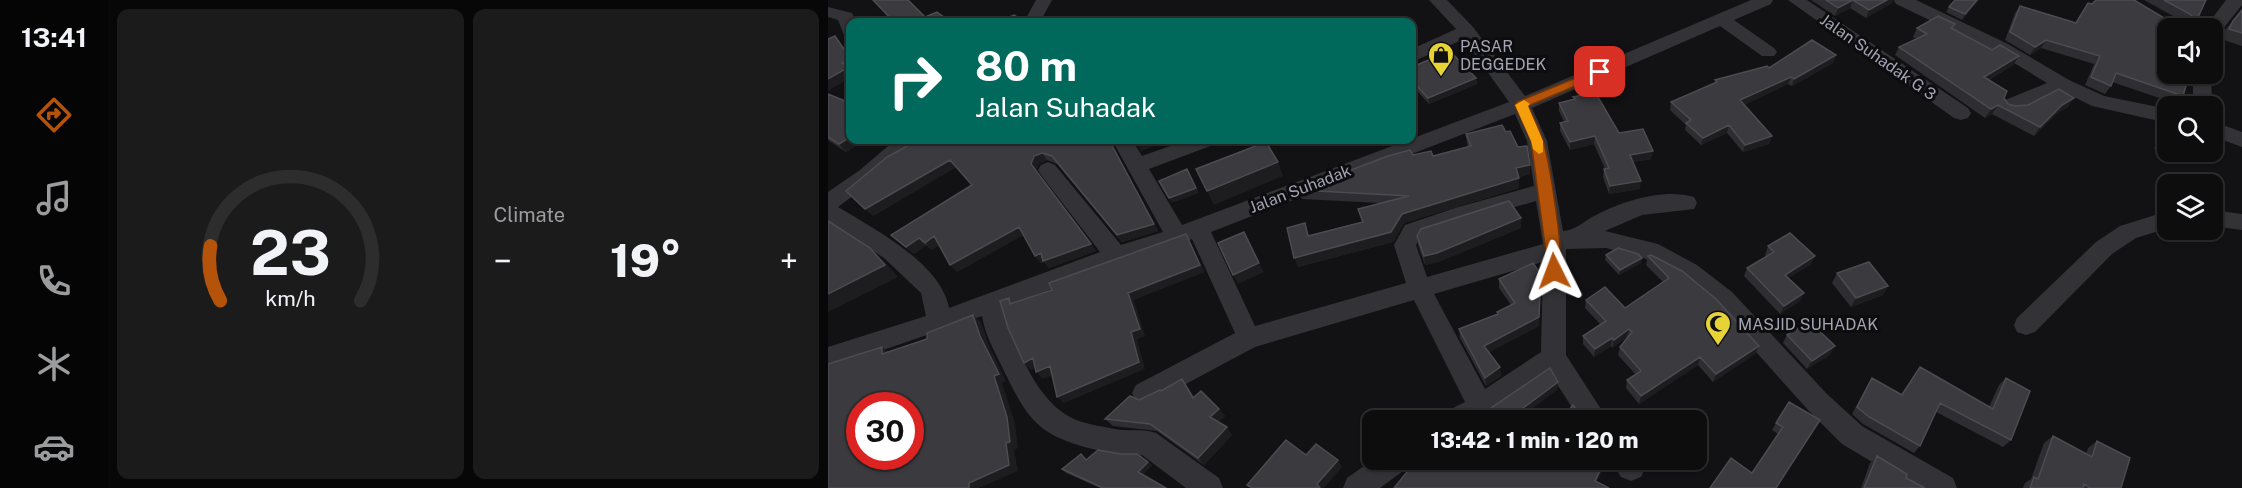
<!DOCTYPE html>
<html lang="en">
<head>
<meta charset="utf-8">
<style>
	body { margin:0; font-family:"Public Sans",sans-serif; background:#1c1b1c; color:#f1f3f6; height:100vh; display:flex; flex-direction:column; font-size:22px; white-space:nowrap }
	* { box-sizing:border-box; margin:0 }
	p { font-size:20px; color:#9b9c9e }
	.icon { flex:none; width:33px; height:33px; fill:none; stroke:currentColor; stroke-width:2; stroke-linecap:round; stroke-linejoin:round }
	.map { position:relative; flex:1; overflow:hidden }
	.panel { display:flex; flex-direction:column; gap:9px; padding:9px; background:#080708; width:720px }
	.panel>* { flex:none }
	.hud { position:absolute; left:18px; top:18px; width:570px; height:126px; border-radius:12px; box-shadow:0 2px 4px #0004,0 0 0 2px #2e2d2e; background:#00695c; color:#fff; overflow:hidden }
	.tools { position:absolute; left:1329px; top:18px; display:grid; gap:12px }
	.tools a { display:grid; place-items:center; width:66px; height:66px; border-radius:12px; background:#0e0d0e; box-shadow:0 2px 4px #0004,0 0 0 2px #2e2d2e; font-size:30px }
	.speed { position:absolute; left:18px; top:392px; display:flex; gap:12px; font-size:30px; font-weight:700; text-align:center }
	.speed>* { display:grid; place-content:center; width:78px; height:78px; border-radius:50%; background:#0e0d0e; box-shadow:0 2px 4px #0004,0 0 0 2px #2e2d2e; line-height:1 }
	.speed .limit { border:9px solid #d22; background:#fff; color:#111 }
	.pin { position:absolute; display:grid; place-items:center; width:51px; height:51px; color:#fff; margin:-26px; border-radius:12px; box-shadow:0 3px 9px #0006 }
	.me { position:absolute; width:66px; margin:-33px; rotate:357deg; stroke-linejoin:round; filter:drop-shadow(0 0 4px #0008) }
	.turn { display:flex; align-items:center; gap:21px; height:126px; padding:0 30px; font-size:27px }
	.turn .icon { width:78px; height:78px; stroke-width:2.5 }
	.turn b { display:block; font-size:42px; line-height:51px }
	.big { font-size:45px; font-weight:800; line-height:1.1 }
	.panel .tile { flex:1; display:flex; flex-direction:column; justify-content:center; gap:9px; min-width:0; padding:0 21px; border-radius:12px; background:#1c1b1c }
	.panel .dial { align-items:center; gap:0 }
	.dial svg { height:156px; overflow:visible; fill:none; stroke:#2e2d2e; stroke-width:7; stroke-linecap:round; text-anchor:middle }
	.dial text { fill:#f1f3f6; stroke:none }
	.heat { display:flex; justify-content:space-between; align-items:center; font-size:33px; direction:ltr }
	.panel .tiles { flex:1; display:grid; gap:9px; grid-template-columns:repeat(2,1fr) }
	.trip { position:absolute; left:534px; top:410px; width:345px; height:60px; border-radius:12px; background:#0e0d0e; box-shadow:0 2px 4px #0004,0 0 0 2px #2e2d2e; font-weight:800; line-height:60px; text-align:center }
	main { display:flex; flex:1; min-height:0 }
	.tabs { display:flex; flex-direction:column; width:108px; justify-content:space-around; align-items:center; background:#060506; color:#9b9c9e }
	.tabs .icon { width:42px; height:42px }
	.tabs .current { color:#b45309 }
	.tabs b { font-size:27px; color:#f1f3f6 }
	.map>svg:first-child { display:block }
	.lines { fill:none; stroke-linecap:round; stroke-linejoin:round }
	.minor { fill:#333337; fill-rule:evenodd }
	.wall { fill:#2e2d31 }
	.shaded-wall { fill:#1d1c1f }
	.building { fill:#3b3a3f; stroke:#4b4b51; stroke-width:1.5; fill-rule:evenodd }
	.route { fill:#b45309; stroke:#753606; stroke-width:1.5 }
	.slow { fill:#f59e0b }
	.labels { text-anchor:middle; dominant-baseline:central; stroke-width:6; stroke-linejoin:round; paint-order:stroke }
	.poi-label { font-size:16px; fill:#a4a5b3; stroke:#0d0c0e; text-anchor:start }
	.street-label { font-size:16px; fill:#a4a5b3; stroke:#0d0c0e }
</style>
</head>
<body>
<main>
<nav class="tabs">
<b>13:41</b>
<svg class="icon current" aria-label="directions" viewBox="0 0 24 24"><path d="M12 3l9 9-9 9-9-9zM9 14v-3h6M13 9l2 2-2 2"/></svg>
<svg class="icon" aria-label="music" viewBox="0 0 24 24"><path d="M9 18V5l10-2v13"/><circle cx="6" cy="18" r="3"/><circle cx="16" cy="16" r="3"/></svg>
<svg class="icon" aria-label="phone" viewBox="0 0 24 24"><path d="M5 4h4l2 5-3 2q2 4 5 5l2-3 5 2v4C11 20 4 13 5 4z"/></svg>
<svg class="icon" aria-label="climate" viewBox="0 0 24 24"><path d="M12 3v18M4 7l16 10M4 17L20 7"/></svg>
<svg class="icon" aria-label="car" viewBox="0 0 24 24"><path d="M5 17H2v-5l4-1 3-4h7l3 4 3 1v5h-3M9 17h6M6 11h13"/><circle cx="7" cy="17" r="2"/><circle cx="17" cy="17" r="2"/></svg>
</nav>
<section class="panel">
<div class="tiles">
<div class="tile dial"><svg viewBox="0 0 100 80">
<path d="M14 69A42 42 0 1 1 86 69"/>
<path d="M14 69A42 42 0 0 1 9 41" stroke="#b45309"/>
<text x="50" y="56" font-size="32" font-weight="700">23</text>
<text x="50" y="72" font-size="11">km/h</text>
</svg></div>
<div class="tile"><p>Climate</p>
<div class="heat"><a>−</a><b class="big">19°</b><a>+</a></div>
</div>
</div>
</section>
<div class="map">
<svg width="1414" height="488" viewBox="0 0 1414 488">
	<rect width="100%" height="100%" fill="#121113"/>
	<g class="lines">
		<path class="minor" d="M208 0H224L212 22H196Z
			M601 0H619L645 27 697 96 923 0H945L943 4 906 20 946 48 949 52 946 56H934L892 26 704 108 719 141 735 231C746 231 758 220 768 215 795 201 836 188 866 197L869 203 866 209 814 215 777 231 830 244 869 265 904 292 999 394 1034 426 1125 478 1129 488H1088L1014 444 980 410 887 306 853 278 816 258 778 248 738 249V355L780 420H752L722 373 654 420H615L619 411 637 402 586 300 427 347 326 401 317 405 308 401 304 393 308 385 407 333 364 239 266 273 176 307C184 341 209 401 242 417 255 424 272 426 287 429 301 432 314 428 328 433L391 478 395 488H358L314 455C298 458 285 454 269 450 209 436 200 420 174 367 166 350 157 335 154 316L0 369V347L98 316 93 293 56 258 0 222V192L32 170 67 140H89L46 180 10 207C46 229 113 263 121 308L272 252 213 175 210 170 213 165 220 162 227 165 293 245 335 232 284 140H304L314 156 359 140H388L385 145 321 169 354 225 681 102 636 39 584 62V49L628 29ZM687 114 699 141 706 186 627 208 577 225 566 245 578 283 427 326 383 232ZM708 201 715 244 599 277 588 245 593 237 631 223ZM715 262 713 352 657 389 606 294Z
			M960 0H979L1140 108 1143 113 1140 118 1133 120 1126 118Z
			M1066 0H1088L1180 44 1241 80 1276 96 1340 109V123L1264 106 1234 91 1189 111 1182 113 1175 111 1172 106 1175 101 1219 83 1168 52 1068 4Z
			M1398 0H1414V5L1390 35 1384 36V28H1377Z
			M0 7 24 13 28 22H22V36L16 35 10 20 0 17Z
			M1365 74H1383L1384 106H1365Z
			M1384 121 1414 132V147L1384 136Z
			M1384 210 1414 214V230L1384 226Z
			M1340 211V228L1308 238 1284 254 1207 332 1198 335 1189 332 1186 325 1189 318 1268 242 1292 226Z
			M546 459H583L579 468 552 488H515L519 478Z
			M782 459H813L817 468 813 477 803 481 793 477Z"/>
	</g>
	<path class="wall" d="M983 0H1065L1064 3 1038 18 1022 8 1007 16Z
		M1151 0 1134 20 1118 12 1121 7Z
		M1316 0H1378L1365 28H1340L1355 96 1349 104 1284 82 1283 86 1277 94 1257 85 1266 64 1213 48 1202 55 1177 40 1187 13 1192 6 1247 23 1264 4 1346 24 1356 22Z
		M1414 10V46L1393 39 1396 31Z
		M1089 28 1125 29 1164 50 1191 56 1185 65 1161 80 1180 104 1187 106 1240 107 1228 114 1206 136 1164 114 1157 118 1067 55 1071 47 1088 39 1085 37Z
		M1008 55 1005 63 964 86 960 84 916 105 944 136 941 144 915 152 899 133 873 145 857 130 858 125 842 110 843 102 887 83V80L941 68Z
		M584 67 648 78 649 84 601 104 589 91Z
		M0 94 22 140H38L18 152 0 140Z
		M745 97 823 159 805 162 812 189 781 194 775 177 776 169H777L766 144 742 150 732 131V123L736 122 731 111V103L745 100Z
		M1340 121V152H1361L1353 160 1326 149 1336 124Z
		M678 132 690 147 702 165V174L691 177V188L576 223 565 242 470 267 480 232 481 236 534 222 530 209 552 203 474 199 471 190 585 155 605 156 640 147 639 144 638 134Z
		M80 140H283H282L330 231 294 242 229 164 219 160 211 164 208 171 268 251 221 268 216 262 213 263 207 256 195 235 129 272 111 245 104 250 98 245 86 254 63 235 144 185 128 167 45 216 83 144Z
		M693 218V228L610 262 597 265 590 245 589 236Z
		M940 246 983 264 960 278 976 293 972 301 952 314 916 276 919 268 938 256 937 255Z
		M778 255 813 263 791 275 777 260Z
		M820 256 931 346 927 354 885 382 870 365 811 404 798 388 799 380 808 375 790 355 792 347 799 337 784 348 783 346 766 357 755 344V336L772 324 757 308 758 300 797 308 835 282 818 265Z
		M712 273 711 326 661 352 673 376 658 386 632 338 631 329 669 314V312L683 305 671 288V279Z
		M1009 273 1060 286 1055 295 1023 307 1004 283Z
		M959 335 1002 355 979 369 955 343Z
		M1092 367 1161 407 1171 385 1178 378 1183 440 1175 447 1108 412 1092 446 1086 453 1035 424 1024 414 1039 386 1044 378 1073 394Z
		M354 379 366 397 391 409 397 416 390 422 404 435 376 465 329 431 285 426 277 419 311 400 333 391Z
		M961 402 948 488 924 473 950 434 944 430Z
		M1225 436 1258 454 1260 448 1269 441 1293 488H1195L1197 483 1203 479 1216 443Z
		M1049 456 1078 478 1097 488H1033L1042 463Z
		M259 459 320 462 324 465 315 474 338 488H272L238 473 234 469Z"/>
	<path class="shaded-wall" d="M1025 0 1022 8 1007 16 1010 8Z
		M1059 0H1065L1064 3 1038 18 1041 10Z
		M1149 0H1151L1134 20 1137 14Z
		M1218 40 1213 48 1202 55 1207 47Z
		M1008 55 1005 63 964 86 966 79Z
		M1191 56 1185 65 1151 85 1156 77Z
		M22 58V78L0 91V79L14 63Z
		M963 77 960 84 910 108 912 100Z
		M648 78 649 84 601 104 600 98Z
		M588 85 589 91 584 94V87Z
		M1246 98 1240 107 1228 114 1206 136 1212 127 1234 105Z
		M1170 105 1164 114 1157 118 1163 109Z
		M901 125 899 133 873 145 875 138Z
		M767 136 766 144 742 150V142Z
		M944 136 941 144 915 152 917 145Z
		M22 137V140H38L18 152 11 144Z
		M281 140H282L330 231 294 242 289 235Z
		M320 140H324L327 146 313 151 309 143Z
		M825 151 823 159 801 163 802 155Z
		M214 153 219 160 211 164 208 171 203 164 206 156Z
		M122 160 128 167 45 216 37 209Z
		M450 162 455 176 386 205 379 191Z
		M702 165V174L688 178V168Z
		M359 169 371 193 344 203 341 198Z
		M691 178V188L576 223 565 242 470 267 466 258 574 214Z
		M813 181 812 189 781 194 782 186Z
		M693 218V228L610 262 597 265 596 256Z
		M191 227 197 234 129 272 122 265Z
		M358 234 377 272 306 300 317 336 309 339 317 369 236 403 229 397 303 332 300 293Z
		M106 236 113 244 104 250 97 243Z
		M91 238 98 245 86 254 78 247Z
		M263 244 268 251 221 268 216 262 213 263 207 256 213 253Z
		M42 248 55 260 70 277 0 312V294Z
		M987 256 983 264 953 283 957 275Z
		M814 258 813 263 791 275 792 270Z
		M431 263 436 272 410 284 405 275Z
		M712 286V296L707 289Z
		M1060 286 1055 295 1023 307 1028 298Z
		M976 293 972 301 952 314 956 306Z
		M712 296 711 326 657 354 656 346Z
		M145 315 153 322 160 343 178 381 174 383 187 423 190 448 186 450 190 471 151 488H141V483L152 336Z
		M801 329 799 337 784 348 786 340Z
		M784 338 783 346 766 357 767 349Z
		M931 346 927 354 885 382 888 374Z
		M1007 346 1002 355 979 369 984 361Z
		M54 347 64 354H54Z
		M872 357 870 365 811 404 813 396Z
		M205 358 212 365 203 370 196 363Z
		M222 366 229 373 215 379 208 372Z
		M672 367 673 376 658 386 657 378Z
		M730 382V389L690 420H679Z
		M391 409 397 416 388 424 382 417Z
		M399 427 404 435 376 465 370 458Z
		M778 459H781L766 487 767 481Z
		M510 460 514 467 496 488H491L489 484Z
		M320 462 324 465 314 475 310 472Z"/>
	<path class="building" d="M45 0H80L97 17 109 12 123 22H66Z
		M998 0H1059L1041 10 1025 0 1010 8Z
		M1127 0H1149L1137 14 1121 7Z
		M1268 0H1306L1346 24 1367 20 1362 14 1336 0H1378L1365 28H1340V74H1352L1351 76 1360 79 1355 96 1288 73 1283 86 1263 77 1272 56 1218 40 1207 47 1182 32 1192 6 1248 23 1260 3 1264 4Z
		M1414 10V33L1401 29 1405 21Z
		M186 15 197 22H170Z
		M1110 16 1127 24 1123 28 1164 50 1172 45 1191 56 1156 77 1179 91 1176 98 1180 104 1187 106 1200 105 1231 89 1246 98 1234 105 1212 127 1170 105 1163 109 1071 47 1099 34 1089 28Z
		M7 36 22 58 14 63 21 67 0 79V39Z
		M984 40 1008 55 966 79 963 77 912 100 944 136 917 145 901 125 875 138 858 123 863 120 843 102 889 82 887 80 939 66 941 68Z
		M622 51 648 78 600 98 588 85 584 87V67Z
		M767 92 791 133 815 129 825 151 802 155 813 181 782 186 776 169 781 168 767 136 742 142 732 123 740 121 731 103 747 99 745 97Z
		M0 94 22 103V137L11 144 0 137Z
		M674 125 678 132 682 131 690 147 699 146 702 165 688 168 691 178 574 214 563 232 466 258 459 228 477 223 480 236 535 222 530 209 581 196 471 190 560 156 582 150 585 155 603 151 605 156 643 146 638 134Z
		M1340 127V141L1334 139Z
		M80 140H281L326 224 289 235 224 156 214 153 206 156 203 164 263 244 215 261 213 253 207 256 191 227 122 265 106 236 97 243 91 238 78 247 63 235 144 185 122 160 37 209 18 191 59 157 83 144Z
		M306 140H320L309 143Z
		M438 142 450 162 379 191 368 169Z
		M359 169 368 188 341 198 331 181Z
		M681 201 693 218 609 253 596 256 589 236 593 229Z
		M0 221 42 248 57 265 0 294Z
		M416 232 431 263 405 275 390 243Z
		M962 233 987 256 957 275 976 293 956 306 919 268 946 252 940 246Z
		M358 234 372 265 300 293 312 329 303 332 311 362 229 397 222 366 208 372 205 358 196 363 180 328 172 301 181 298 182 304 224 290 221 283Z
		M790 248 810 254 814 258 792 270 778 255Z
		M823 255 854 271 888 299 931 346 888 374 872 357 813 396 799 380 813 371 792 347 804 332 801 329 786 340 784 338 767 349 755 336 778 321 758 300 777 287 797 308 841 278 820 256Z
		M1041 262 1060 286 1028 298 1009 273Z
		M705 263 712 273V286L707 289 712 296 711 317 656 346 672 367 657 378 631 329 670 314 669 312 687 303 671 279Z
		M145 315 152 336 171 374 166 376 179 417 182 442 178 443 181 465 141 483V488H0V364L54 347V354L99 339V333ZM32 405H82V456H32Z
		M981 321 1007 346 984 361 959 335Z
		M1092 367 1165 409 1178 378 1202 391 1183 440 1112 403 1092 446 1041 417 1029 407 1044 378 1074 395Z
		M722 368 730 382 679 420H633L638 415 654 414Z
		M354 379 365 398 373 391 391 409 382 417 399 427 370 458 322 424 277 419 302 396 311 400 332 390 333 391Z
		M961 402 992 420 948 488H882L903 458 924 473 955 427 948 423Z
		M745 405 751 414 761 415 768 419 767 420H733Z
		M1225 436 1264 457 1269 441 1302 458 1293 488H1262L1256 484 1255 488H1202L1206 477 1210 479Z
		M458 440 478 455 488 444 510 460 489 484 492 488H424L419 485Z
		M270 450 293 454H309L320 462 310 472 338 488H275L234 469 253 454 258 460Z
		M1049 456 1079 474 1078 478 1097 488H1036Z
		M596 459H778L767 481 781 488H566L587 462 590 465Z"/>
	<path class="route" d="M772 68 778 72 776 74 700 106C705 118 712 129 715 141 721 160 738 261 731 275H721L703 141 687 105 689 102Z"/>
	<path class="slow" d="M696 100 702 104 700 106 715 141V152L711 154 705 149 703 141 687 105Z"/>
	<defs>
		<symbol id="shop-pin" viewBox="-11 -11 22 30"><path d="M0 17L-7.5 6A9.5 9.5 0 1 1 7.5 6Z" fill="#e6d436" stroke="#0d0c0e"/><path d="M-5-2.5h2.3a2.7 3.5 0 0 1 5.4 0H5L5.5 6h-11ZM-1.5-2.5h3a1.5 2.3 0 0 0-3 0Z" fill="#111"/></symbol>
		<symbol id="mosque-pin" viewBox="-11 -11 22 30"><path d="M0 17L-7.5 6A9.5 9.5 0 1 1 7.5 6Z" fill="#e6d436" stroke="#0d0c0e"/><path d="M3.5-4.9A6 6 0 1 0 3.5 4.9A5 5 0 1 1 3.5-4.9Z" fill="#111"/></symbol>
	</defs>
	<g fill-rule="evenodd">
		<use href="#shop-pin" x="598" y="40" width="30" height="40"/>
		<use href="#mosque-pin" x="875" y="309" width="30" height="40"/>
	</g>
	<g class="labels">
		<g class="poi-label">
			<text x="632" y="46">PASAR<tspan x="632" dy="18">DEGGEDEK</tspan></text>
			<text x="910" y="324">MASJID SUHADAK</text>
		</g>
		<g class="street-label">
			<text transform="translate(1050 57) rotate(35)">Jalan Suhadak G 3</text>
			<text transform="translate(472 189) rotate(-21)">Jalan Suhadak</text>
		</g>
	</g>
</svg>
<div class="tools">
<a><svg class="icon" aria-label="sound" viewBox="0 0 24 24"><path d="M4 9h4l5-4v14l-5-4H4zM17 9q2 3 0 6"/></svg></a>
<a><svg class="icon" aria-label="search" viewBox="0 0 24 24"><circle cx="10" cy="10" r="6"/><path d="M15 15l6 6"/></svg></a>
<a><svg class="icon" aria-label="layers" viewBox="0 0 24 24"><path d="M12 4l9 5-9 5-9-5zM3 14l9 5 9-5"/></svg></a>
</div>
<div class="speed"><div class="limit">30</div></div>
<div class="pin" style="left:772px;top:72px;background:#d93025"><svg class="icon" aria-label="arrive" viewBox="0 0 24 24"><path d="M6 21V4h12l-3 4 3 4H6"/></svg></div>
<svg class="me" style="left:726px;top:271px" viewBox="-20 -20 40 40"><path d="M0-17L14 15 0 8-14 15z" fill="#b45309" stroke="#fff" stroke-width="4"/></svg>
<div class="trip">13:42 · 1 min · 120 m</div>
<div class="hud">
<div class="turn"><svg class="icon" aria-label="right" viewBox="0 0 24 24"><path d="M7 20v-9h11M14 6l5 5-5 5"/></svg><div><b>80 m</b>Jalan Suhadak</div></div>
</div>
</div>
</main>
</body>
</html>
